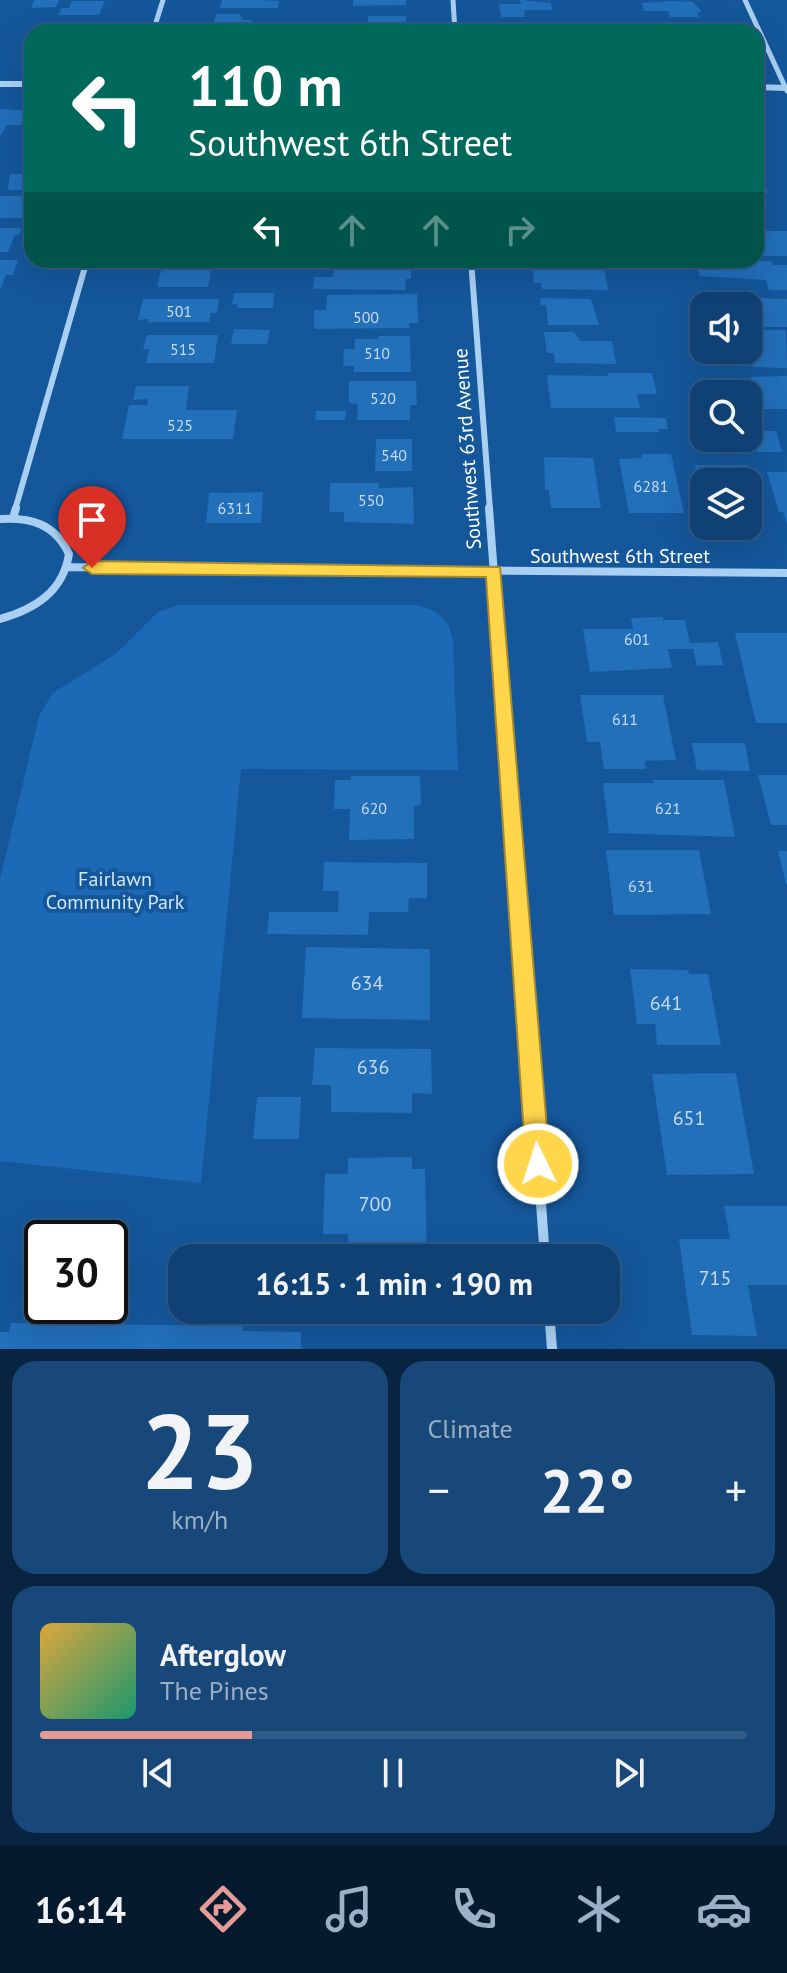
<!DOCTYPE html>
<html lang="en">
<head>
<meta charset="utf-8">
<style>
	body { margin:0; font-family:"PT Sans",sans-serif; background:#184879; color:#f1f3f6; height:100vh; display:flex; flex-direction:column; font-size:30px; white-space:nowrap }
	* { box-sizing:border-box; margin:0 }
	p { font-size:26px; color:#9bafc5 }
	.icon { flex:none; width:44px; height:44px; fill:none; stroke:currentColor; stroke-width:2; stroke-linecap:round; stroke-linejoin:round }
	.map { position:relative; height:1349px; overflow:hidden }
	.drawer { display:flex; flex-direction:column; gap:12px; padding:12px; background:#082440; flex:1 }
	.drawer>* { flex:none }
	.banner { position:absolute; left:24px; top:24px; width:740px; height:244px; border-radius:24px; box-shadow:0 8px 32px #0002,0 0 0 2px #2f5a86; background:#00695c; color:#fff; overflow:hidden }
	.controls { position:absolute; left:690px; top:292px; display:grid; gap:16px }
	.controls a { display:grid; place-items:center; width:72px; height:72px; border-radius:16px; background:#0f4174; box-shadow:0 8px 32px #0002,0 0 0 2px #2f5a86; font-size:40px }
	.speed { position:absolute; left:24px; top:1220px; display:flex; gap:16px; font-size:40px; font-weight:700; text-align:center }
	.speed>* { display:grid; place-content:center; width:104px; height:104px; border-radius:50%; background:#0f4174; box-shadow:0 8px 32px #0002,0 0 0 2px #2f5a86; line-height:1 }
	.speed .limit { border:4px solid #111; border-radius:12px; background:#fff; color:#111 }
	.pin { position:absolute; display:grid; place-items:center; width:68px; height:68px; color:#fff; margin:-82px -34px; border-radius:50% 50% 50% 0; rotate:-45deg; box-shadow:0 0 8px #0007 }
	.pin .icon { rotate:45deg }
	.me { position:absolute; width:88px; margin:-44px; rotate:356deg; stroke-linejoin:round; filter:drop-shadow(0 0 6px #0008) }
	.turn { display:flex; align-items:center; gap:28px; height:168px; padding:0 32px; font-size:36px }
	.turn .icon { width:104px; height:104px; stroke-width:2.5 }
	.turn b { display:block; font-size:56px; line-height:68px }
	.lanes { display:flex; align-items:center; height:76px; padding:0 32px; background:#0003; justify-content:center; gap:40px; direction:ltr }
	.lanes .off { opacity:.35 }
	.big { font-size:60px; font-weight:800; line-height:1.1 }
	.drawer .widget { flex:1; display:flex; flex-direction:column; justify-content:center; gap:12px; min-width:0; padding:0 28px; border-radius:24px; background:#184879 }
	.drawer .dial { align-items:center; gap:0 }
	.dial b { font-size:104px; line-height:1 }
	.song { display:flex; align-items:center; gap:24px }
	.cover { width:96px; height:96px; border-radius:12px; background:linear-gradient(135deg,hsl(40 70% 55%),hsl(160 70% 35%)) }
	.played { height:8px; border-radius:4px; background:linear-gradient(90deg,#e69b98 30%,#2f5a86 30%) }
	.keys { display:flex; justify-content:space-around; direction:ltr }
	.heat { display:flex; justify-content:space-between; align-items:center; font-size:44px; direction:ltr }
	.drawer .tiles { flex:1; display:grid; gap:12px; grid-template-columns:1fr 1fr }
	.widget:last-child { grid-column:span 2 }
	.trip { position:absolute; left:168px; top:1244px; width:452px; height:80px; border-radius:24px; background:#0f4174; box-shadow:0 8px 32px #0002,0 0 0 2px #2f5a86; font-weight:800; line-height:80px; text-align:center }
	.menu { display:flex; height:128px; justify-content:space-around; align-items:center; background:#061a2e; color:#9bafc5 }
	.menu .icon { width:56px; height:56px }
	.menu .active { color:#e69b98 }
	.menu b { font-size:36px; color:#f1f3f6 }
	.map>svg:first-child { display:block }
	.green { fill:#1c6ab5 }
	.building { fill:#226fba }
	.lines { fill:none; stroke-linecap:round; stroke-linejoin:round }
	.minor-far3 { stroke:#a9cff3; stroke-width:5 }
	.minor-far2 { stroke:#a9cff3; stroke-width:6 }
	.minor-far1 { stroke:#a9cff3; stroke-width:8 }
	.minor { stroke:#a9cff3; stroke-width:10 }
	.tertiary { fill:#a9cff3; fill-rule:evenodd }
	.route { fill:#ffd54a; stroke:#a68a30; stroke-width:2 }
	.labels { text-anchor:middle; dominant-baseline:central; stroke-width:8; stroke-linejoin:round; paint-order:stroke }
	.number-label { font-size:16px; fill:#c8dbee }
	.street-label { font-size:20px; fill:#fff; stroke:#14579b }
	.park-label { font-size:20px; fill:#d1e8fd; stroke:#14579b }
	.near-number-label { font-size:20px; fill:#c8dbee }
</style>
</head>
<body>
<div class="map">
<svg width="787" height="1349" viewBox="0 0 787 1349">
	<rect width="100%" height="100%" fill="#14579b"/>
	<path class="green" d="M178 605H416C440 611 450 619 453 643L458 770 241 769 201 1183 0 1161V879L39 716 53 693 117 653 158 612Z"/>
	<path class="building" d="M34 0H59L56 7 31 8Z
		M222 0H263L279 1 278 8H220Z
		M353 0H406V5L353 6Z
		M520 0 551 3 552 10H524L525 17H501L499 4H521Z
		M72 1H105L99 15H58L62 8H69Z
		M673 1 693 2 702 12H697L699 17H670L668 11H644L642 3Z
		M216 14H240L243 20H252L251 28H241V32H212Z
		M368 16H406V24H401V29H367Z
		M0 109 32 111V118L29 125H7L0 136Z
		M756 169H759L768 193H756Z
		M10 174H32V190H8Z
		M0 196H32L28 218H0Z
		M0 228H22L19 235H15L8 252H0Z
		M756 231H787V256H756Z
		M0 260H18L13 275H6L0 290Z
		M334 260H411V279H406L405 290 313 289 314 277H333Z
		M696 261H772L773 265H787V290H769L766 280 700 276Z
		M163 262H213L208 287H157Z
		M532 262 603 263 608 290 542 289 541 283H534Z
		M234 293H274L273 308H237L238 305 232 304Z
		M417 294 418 323H409V328L314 329V310H326L327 295Z
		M540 298 591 299 599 325H548L546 305H541Z
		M755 298 787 299V327H752L748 309 758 310Z
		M143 299H219L217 313H211L209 322H148L149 319 138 320Z
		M234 329 270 330 267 344H231Z
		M762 330H786L787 368 753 367 748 337 764 336Z
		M544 332H574L580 341H612L616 364 555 363 554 353H547Z
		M687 332H704V343H690Z
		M147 335H218L214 363H146L149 349H143Z
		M378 336H410L411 372H354V366H343L344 349H355V339H378Z
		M608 373H652L657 394H637L640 408H551L547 375 608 376Z
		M783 376H787V409H760L751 377Z
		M349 381H416L417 405H410V420H357L358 404 349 403Z
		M136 386H189L186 410H237L233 439H122L129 405H147L148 399 133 400Z
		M316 411H346L345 420H315Z
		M614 417 666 418 668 429H658L659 432H616Z
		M752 431H776L782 452H757Z
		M376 439H412V471H375Z
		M641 454H671L684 513H629L619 459 642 458Z
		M544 457 593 458 601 508H551L549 490H545Z
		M695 465H748L760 509H748V482H704L703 499Z
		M767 472H787V524L783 512H779Z
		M330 483H379V488L413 487 414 524 344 522V512H329Z
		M263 492 261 523H206L209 493Z
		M663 617V620H685L690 643 718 642 723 665 697 666 693 649H668L672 668 590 672 583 629H633L631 618Z
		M735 633H787V723H756Z
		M580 695H663L676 760 645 761 646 769H604L600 742H587Z
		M692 743H745L750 771 697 770Z
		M758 775H787V825H771Z
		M351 776H420L421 805 414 806V839L349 840 350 809H334L335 780H351Z
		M653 780H724L735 837 609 833 603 783H654Z
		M606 850H699L711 914 614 915Z
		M778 851H787V884H786Z
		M324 862 427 863V898H409L408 912H369L368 935 267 934 269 912H338L339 891H323Z
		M306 947 430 949V1020L302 1018Z
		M630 969 688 970 689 974H708L721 1045H657L655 1024H637Z
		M315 1048 431 1049 432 1094 412 1093V1113L331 1112V1085H312Z
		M736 1073 754 1174 667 1175 652 1074Z
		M257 1097H301L299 1139H253Z
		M412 1157V1169H425L427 1258H348V1234H323L325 1174H348V1158Z
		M724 1206H787V1285H748L757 1336 692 1335 679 1239H730Z
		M11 1323 243 1326V1331L301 1332V1349H0V1332H9Z"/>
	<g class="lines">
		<path class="minor-far3" d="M453 0 455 32
			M745 0 787 91
			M153 32 163 0"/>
		<path class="minor-far2" d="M471 260 490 510
			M15 510 87 260"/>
		<path class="minor-far1" d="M489 508 517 878
			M13 518 16 508
			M0 519C31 517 55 524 69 554 63 592 35 609 0 619
			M68 567 787 573"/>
		<path class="minor" d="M517 876 545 1258
			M549 1310 552 1349"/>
		<path class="tertiary" d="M0 81H32V87H0Z
			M756 84 787 85V91L756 90Z"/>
	</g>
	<path class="route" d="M92 561 500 567 550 1164 547 1173 538 1177 529 1173 526 1164 486 577 92 574 83 568Z"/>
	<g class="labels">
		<g class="number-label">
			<text x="179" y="311">501</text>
			<text x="366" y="317">500</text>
			<text x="183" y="349">515</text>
			<text x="377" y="353">510</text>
			<text x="383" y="398">520</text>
			<text x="180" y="425">525</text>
			<text x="394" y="455">540</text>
			<text x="651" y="486">6281</text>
			<text x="371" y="500">550</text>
			<text x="235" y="508">6311</text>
			<text x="637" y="639">601</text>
			<text x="625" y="719">611</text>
			<text x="374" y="808">620</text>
			<text x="668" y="808">621</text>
			<text x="641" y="886">631</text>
		</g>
		<g class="street-label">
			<text transform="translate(467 449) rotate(-94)">Southwest 63rd Avenue</text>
			<text x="620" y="556">Southwest 6th Street</text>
		</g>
		<g class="park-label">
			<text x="115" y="879">Fairlawn<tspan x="115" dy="23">Community Park</tspan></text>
		</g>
		<g class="near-number-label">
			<text x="367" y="983">634</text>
			<text x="666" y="1003">641</text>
			<text x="373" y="1067">636</text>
			<text x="689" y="1118">651</text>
			<text x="375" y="1204">700</text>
			<text x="715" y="1278">715</text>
		</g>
	</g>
</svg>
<div class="controls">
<a><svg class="icon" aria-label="sound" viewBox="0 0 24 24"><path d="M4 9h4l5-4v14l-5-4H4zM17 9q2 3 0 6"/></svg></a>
<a><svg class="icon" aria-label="search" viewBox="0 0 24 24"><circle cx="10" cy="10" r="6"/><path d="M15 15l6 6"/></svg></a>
<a><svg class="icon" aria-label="layers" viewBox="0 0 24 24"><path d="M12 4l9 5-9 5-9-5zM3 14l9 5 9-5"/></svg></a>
</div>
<div class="speed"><div class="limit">30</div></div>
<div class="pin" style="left:92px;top:568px;background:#d93025"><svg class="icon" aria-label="arrive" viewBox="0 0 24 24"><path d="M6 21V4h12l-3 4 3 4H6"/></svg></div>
<svg class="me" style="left:538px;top:1164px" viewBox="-20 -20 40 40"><circle r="17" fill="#ffd54a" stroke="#fff" stroke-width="3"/><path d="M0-11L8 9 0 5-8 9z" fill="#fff"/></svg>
<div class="trip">16:15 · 1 min · 190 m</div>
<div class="banner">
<div class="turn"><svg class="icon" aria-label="left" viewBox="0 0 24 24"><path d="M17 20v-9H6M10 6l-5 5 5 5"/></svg><div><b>110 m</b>Southwest 6th Street</div></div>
<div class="lanes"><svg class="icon" aria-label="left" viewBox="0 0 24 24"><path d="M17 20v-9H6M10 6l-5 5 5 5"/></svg><svg class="icon off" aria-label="ahead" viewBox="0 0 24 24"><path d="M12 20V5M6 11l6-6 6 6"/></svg><svg class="icon off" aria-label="ahead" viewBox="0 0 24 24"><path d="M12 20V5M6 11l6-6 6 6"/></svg><svg class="icon off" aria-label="right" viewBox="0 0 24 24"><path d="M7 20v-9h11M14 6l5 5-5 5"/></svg></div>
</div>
</div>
<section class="drawer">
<div class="tiles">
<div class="widget dial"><b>23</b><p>km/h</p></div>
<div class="widget"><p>Climate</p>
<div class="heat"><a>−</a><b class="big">22°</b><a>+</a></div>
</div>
<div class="widget">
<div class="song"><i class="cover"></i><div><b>Afterglow</b><p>The Pines</p></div></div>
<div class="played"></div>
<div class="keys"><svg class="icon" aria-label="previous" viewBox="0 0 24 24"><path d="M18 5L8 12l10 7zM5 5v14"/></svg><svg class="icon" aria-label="pause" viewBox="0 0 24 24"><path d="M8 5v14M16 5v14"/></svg><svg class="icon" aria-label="next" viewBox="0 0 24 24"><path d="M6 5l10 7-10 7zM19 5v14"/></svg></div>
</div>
</div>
</section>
<nav class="menu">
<b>16:14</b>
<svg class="icon active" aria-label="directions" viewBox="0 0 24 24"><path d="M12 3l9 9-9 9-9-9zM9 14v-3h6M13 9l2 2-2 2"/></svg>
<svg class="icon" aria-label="music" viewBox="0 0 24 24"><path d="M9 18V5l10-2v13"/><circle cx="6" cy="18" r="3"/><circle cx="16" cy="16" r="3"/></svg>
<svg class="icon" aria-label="phone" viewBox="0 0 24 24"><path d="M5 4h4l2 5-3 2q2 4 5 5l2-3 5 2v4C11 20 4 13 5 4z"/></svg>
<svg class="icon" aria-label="climate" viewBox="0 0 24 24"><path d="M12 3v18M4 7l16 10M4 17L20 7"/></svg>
<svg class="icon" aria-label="car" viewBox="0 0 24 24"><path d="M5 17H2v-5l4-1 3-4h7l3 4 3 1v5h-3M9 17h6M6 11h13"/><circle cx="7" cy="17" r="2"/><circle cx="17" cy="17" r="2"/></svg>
</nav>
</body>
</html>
